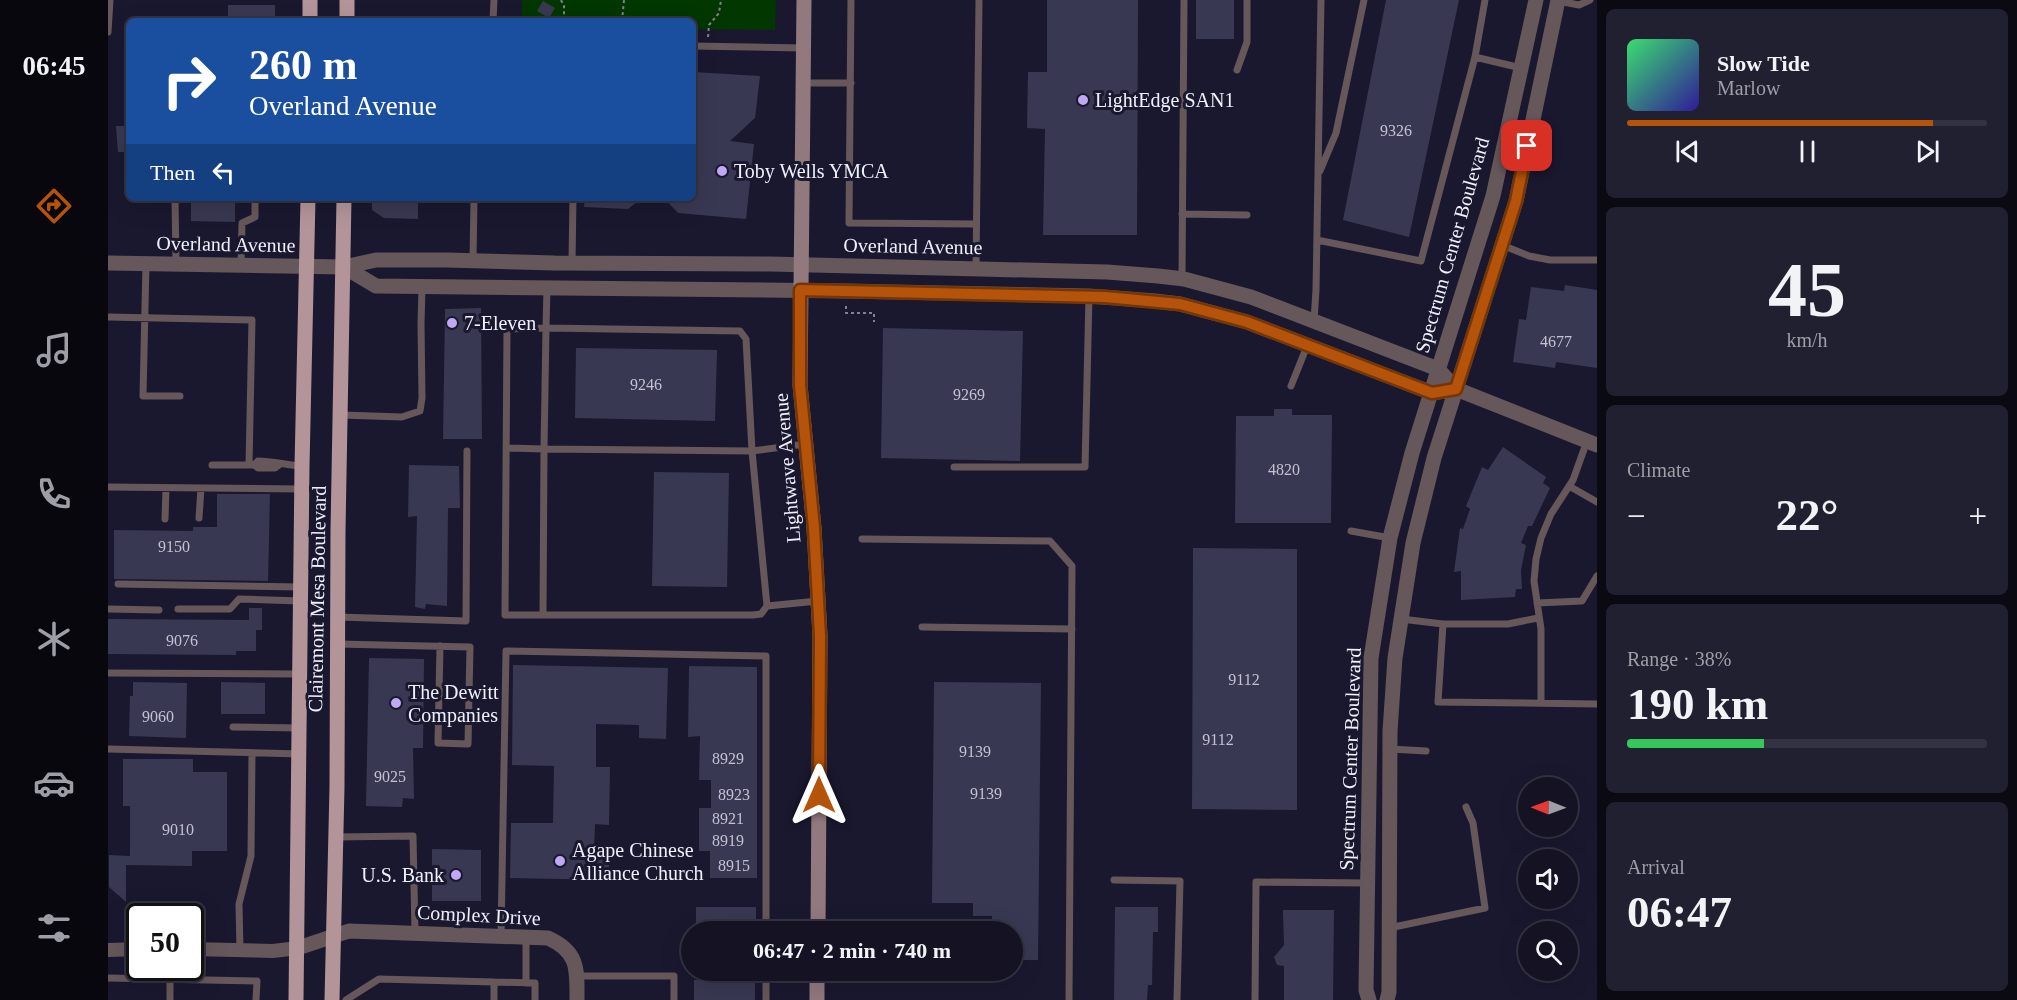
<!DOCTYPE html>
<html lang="en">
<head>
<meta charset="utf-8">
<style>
	body { margin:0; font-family:Georgia,serif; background:#212030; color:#f1f3f6; height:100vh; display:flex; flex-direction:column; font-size:22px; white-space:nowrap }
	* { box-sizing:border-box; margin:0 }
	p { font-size:20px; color:#9d9ea6 }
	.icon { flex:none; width:33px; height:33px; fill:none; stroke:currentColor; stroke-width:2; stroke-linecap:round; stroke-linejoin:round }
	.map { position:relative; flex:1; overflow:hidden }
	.panel { display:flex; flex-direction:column; gap:9px; padding:9px; background:#0b0a13; width:420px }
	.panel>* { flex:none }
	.top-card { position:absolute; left:18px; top:18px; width:570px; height:183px; border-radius:9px; box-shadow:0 6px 24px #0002,0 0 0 2px #333241; background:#1a4fa0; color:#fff; overflow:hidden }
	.needle { width:39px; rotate:271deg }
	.fabs { position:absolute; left:1410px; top:777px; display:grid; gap:12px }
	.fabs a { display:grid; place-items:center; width:60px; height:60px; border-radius:50%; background:#141223; box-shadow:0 6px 24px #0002,0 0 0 2px #333241; font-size:30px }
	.speed { position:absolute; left:18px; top:903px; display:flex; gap:12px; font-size:30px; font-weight:700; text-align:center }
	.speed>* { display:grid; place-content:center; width:78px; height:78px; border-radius:50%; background:#141223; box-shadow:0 6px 24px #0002,0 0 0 2px #333241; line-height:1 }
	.speed .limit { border:3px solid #111; border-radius:9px; background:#fff; color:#111 }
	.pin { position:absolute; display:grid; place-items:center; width:51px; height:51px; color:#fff; margin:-26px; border-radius:12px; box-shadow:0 3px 9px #0006 }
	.me { position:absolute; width:66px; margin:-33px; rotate:0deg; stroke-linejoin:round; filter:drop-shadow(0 0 4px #0008) }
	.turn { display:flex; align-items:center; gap:21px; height:126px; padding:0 24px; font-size:27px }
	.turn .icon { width:78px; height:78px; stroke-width:2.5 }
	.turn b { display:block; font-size:42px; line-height:51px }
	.then { display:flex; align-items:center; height:57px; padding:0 24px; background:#0003; gap:12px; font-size:22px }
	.big { font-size:45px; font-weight:600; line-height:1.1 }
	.panel .card { flex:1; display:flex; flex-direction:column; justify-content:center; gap:9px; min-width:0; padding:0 21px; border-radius:9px; background:#212030 }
	.panel .dial { align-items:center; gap:0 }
	.dial b { font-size:78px; line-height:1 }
	.song { display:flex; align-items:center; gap:18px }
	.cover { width:72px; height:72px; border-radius:9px; background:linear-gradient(135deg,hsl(140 70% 55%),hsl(250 70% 35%)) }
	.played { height:6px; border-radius:3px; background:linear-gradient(90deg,#b45309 85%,#333241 85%) }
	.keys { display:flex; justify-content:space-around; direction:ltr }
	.heat { display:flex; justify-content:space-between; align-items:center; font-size:33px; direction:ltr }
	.charge { height:9px; border-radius:4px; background:linear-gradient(90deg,#34c759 38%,#333241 0) }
	.trip { position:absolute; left:573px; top:921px; width:342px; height:60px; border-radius:30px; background:#141223; box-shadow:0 6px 24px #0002,0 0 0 2px #333241; font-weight:600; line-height:60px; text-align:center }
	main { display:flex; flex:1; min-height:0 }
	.tabs { display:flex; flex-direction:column; width:108px; justify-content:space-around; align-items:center; background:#08070e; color:#9d9ea6 }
	.tabs .icon { width:42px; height:42px }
	.tabs .active { color:#b45309 }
	.tabs b { font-size:27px; color:#f1f3f6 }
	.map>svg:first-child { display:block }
	.green { fill:#023700 }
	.building { fill:#393852 }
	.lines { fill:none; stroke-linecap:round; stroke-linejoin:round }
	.path { stroke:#818092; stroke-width:2; stroke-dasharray:3 3; stroke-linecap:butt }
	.service { stroke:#66575a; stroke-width:7 }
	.minor { stroke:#66575a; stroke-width:14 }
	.tertiary { stroke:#66575a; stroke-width:15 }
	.secondary { stroke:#91797e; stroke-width:15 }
	.primary { stroke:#b39499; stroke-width:15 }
	.route-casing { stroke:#753606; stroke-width:15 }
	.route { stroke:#b45309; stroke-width:10 }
	.poi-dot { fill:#c1a8f3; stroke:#1a182f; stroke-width:2 }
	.labels { text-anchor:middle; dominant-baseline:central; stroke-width:6; stroke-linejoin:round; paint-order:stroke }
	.number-label { font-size:16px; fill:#c2c2d2 }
	.poi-label { font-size:20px; fill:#f0f0fd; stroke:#1a182f; text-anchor:start }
	.street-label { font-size:20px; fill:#f0f0fd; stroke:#1a182f }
</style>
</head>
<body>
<main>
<nav class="tabs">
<b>06:45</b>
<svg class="icon active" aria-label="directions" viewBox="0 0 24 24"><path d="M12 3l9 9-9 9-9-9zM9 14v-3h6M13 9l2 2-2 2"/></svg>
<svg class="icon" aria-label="music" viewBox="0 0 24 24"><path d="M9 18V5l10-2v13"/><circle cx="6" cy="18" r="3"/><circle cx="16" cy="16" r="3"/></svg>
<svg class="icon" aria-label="phone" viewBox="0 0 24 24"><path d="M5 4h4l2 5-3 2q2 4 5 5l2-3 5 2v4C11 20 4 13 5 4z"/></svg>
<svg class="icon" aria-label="climate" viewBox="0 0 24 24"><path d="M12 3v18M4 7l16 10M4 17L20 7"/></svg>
<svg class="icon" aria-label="car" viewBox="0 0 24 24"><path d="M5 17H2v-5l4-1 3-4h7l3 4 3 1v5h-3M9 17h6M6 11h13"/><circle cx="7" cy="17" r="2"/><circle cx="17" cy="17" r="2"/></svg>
<svg class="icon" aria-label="filters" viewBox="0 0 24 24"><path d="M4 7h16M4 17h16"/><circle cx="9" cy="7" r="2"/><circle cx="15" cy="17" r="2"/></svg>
</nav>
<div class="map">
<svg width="1489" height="1000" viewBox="0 0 1489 1000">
	<rect width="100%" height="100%" fill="#1a182f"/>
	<path class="green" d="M414 0H668L667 30 585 29V21H414Z"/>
	<path class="building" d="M939 0H1030L1029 235H935L937 129 919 128 920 72H939Z
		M1088 0H1126V39H1088Z
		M1278 0H1351L1301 237 1235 220Z
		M435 1 447 8 441 18 429 11Z
		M120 5H167V21H120Z
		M585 72 652 76 647 118 622 141 646 144 638 219 570 213 556 198H585Z
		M8 126H21V152H10Z
		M264 198H310V219L276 218 264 210Z
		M477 198H534L520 209 476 207Z
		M83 199 127 200V222L83 221Z
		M1457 285 1489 290V368L1448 362 1447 368 1405 362 1411 319 1418 320 1423 287 1456 291Z
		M373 308 374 439H335L337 309Z
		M775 328 915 331 912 461 773 458Z
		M468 348 609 350 607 421 467 418Z
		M1166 409H1184V415H1224L1223 523H1127L1128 416H1166Z
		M1395 447 1438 477 1435 483 1442 488 1424 526H1420L1413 543 1418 545 1413 570 1414 589H1408L1407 597 1353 600V571L1346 572 1352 528 1355 529 1362 509 1358 506 1374 467 1380 470Z
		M301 465 351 466 352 508H340L339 606 318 604 317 609 307 607 309 516 300 517Z
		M546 472 621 473 619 587 544 586Z
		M109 494H162L160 581 6 579V530L85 531V527H109Z
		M1085 548 1189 549V810L1084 809Z
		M141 608H154V630H148V651H128V655L0 654V619L141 620Z
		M261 658 316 659 315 748H305L306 799 295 798 294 807 258 806Z
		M405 665 560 668 558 739 531 738V725L488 724V767H502L501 825 487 824 486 852H501V880L402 878 403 823H445L446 766 404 765Z
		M581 666 649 667V878H602V851H591V808H603V780H591L592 736 580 737Z
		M25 682 79 683 78 738 21 736 22 696H25Z
		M113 682 157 683V714H113Z
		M826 682 933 683 930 960H904V932H884V916H865V903H824Z
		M15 759H85V772H119V851H84V866L18 865V902L1 887V855L22 856V806H15Z
		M324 849 373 850V901H324Z
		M588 907H648V932H588Z
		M1007 907H1050V932H1045L1044 985H1040L1039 1000H1006Z
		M1175 910H1226L1225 1000H1176V966L1169 965 1166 957 1176 945Z
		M599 970H647V1000H586V980H599Z"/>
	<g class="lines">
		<path class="path" d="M453 0 456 6V21
			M514 21 516 0
			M600 37 601 25 611 13 613 0
			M738 306V313H766V322"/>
		<path class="service" d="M743 0 741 223 868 224
			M1450 1 1471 5 1482 0
			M385 21 386 0
			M0 32 2 0
			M585 46 695 48
			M1367 57 1413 68
			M1129 70 1139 42V0
			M695 83H743
			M1212 171 1228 133 1256 0
			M67 198 68 264
			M1074 214 1139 215
			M1209 240 1313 261 1367 57 1377 0
			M1394 245 1421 256 1442 260H1489
			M365 261 366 198
			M38 263 35 396H72
			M464 263 465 198
			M133 265 134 223 147 217V198
			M868 269 871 0
			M1074 279 1076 0
			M439 288 438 328 632 331 638 339 644 451 436 449 438 328 399 329 397 615H645L653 614 659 606
			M0 317 144 320 141 465
			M1206 321 1208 290 1213 0
			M1183 386 1199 346
			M233 415 294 417 312 411 314 398 313 324 314 287
			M697 444 644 451 659 606 710 601
			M398 448 436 449 435 615
			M104 465H146L150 468H167L171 465
			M146 465 150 461C165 461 178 465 194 466
			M846 467H977L981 296
			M1461 486 1489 502
			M0 487 194 489
			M91 518 93 488
			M57 519 58 488
			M1243 531 1282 538
			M754 539 942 541 964 566 961 1000
			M10 584 193 587
			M1429 603 1474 601 1489 576
			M0 609 51 610
			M70 609H122L131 599 193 601
			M230 617 358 621 359 451
			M1293 619 1335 624 1330 702 1489 704
			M1335 624H1400L1430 618
			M814 627 964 629
			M230 644 362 647 360 744 330 743 332 646
			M0 673 192 674
			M1433 703V629L1426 581 1428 559 1433 538 1443 514 1465 480 1479 441
			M125 727 191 728
			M0 749 192 754
			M1282 749 1318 751
			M228 837 305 836 307 933
			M1006 880 1072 881 1069 1000
			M1281 928 1377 908 1365 823 1358 807
			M393 936 398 651 658 656V932
			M132 951 131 904 143 856 144 753
			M469 976H566V1000
			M0 978 149 981 148 1000
			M418 983V937
			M62 1000V968
			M238 1000 271 979 386 982
			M386 1000V982L427 983V1000
			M658 1000V970
			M1147 1000 1148 882 1260 883"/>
		<path class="minor" d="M82 949 165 951 190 948
			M0 950 32 949"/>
		<path class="tertiary" d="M0 263 236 267 268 260H339L447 263 662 264 873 269 999 272 1050 276 1076 279 1143 297 1330 369 1348 389 1489 445
			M236 267 268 286 739 291 981 296 1047 301 1072 304 1139 322 1324 393 1348 389
			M190 948 241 931 440 938C471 952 469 969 469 1000
			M1261 1000 1258 990 1263 658 1282 538 1304 453 1385 196 1428 0
			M1279 1000 1281 992 1282 731 1287 658 1305 543 1326 458 1408 201 1450 0"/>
		<path class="secondary" d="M696 0 692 385 706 528 712 636 710 932
			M709 1000V970"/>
		<path class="primary" d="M202 21V0
			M239 21V0
			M188 1000 194 466 200 198
			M224 1000 229 787 230 531 236 198"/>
	</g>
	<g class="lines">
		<defs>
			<path id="route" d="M711 795 712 636 706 528 692 385V290L997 297 1072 304 1139 322 1324 393 1348 389 1408 201 1419 146"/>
		</defs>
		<use href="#route" class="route-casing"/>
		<use href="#route" class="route"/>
	</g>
	<g class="poi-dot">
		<circle cx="975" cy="100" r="6"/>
		<circle cx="614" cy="171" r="6"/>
		<circle cx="344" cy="323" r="6"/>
		<circle cx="288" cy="703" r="6"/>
		<circle cx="452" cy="861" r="6"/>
		<circle cx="348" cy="875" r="6"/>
	</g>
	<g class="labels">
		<g class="number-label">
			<text x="1288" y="130">9326</text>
			<text x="1448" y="341">4677</text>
			<text x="538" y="384">9246</text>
			<text x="861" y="394">9269</text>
			<text x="1176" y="469">4820</text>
			<text x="66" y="546">9150</text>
			<text x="74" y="640">9076</text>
			<text x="1136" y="679">9112</text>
			<text x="50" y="716">9060</text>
			<text x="1110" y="739">9112</text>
			<text x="867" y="751">9139</text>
			<text x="620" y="758">8929</text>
			<text x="282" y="776">9025</text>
			<text x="878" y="793">9139</text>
			<text x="626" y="794">8923</text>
			<text x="620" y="818">8921</text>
			<text x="70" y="829">9010</text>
			<text x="620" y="840">8919</text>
			<text x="626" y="865">8915</text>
		</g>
		<g class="poi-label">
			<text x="987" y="100">LightEdge SAN1</text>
			<text x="626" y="171">Toby Wells YMCA</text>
			<text x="356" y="323">7-Eleven</text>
			<text x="300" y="692">The Dewitt<tspan x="300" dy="23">Companies</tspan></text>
			<text x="464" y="850">Agape Chinese<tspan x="464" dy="23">Alliance Church</tspan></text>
			<text x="336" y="875" text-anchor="end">U.S. Bank</text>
		</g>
		<g class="street-label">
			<text transform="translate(118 244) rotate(1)">Overland Avenue</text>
			<text transform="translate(1344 245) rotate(-74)">Spectrum Center Boulevard</text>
			<text transform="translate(805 246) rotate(1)">Overland Avenue</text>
			<text transform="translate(679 468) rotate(-95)">Lightwave Avenue</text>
			<text transform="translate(209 599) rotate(-89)">Clairemont Mesa Boulevard</text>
			<text transform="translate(1242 759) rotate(-88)">Spectrum Center Boulevard</text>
			<text transform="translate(371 915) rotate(3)">Complex Drive</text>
		</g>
	</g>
</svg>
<div class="fabs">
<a><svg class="needle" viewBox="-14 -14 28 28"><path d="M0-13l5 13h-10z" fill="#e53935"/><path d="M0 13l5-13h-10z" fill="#9d9ea6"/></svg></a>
<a><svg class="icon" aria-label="sound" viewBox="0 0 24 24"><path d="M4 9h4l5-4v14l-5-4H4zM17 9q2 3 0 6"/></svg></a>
<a><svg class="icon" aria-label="search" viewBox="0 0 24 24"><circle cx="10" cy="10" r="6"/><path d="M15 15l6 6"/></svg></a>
</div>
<div class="speed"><div class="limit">50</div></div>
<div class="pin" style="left:1419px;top:146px;background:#d93025"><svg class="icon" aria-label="arrive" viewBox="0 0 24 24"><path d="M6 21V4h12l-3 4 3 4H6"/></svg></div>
<svg class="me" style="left:711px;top:795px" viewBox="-20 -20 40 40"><path d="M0-17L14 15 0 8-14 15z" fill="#b45309" stroke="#fff" stroke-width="4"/></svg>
<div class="trip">06:47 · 2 min · 740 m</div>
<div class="top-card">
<div class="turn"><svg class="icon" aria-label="right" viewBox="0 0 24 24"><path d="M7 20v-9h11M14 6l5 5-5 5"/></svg><div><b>260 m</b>Overland Avenue</div></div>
<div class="then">Then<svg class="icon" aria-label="left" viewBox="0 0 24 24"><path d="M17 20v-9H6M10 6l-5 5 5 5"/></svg></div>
</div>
</div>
<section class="panel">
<div class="card">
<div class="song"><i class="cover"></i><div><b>Slow Tide</b><p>Marlow</p></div></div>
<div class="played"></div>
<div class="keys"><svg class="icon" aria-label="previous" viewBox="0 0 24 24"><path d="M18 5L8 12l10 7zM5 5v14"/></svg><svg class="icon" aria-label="pause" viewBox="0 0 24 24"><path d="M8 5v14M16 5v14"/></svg><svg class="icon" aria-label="next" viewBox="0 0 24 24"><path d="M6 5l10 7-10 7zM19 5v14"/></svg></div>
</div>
<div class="card dial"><b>45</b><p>km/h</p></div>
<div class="card"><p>Climate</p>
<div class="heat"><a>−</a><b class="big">22°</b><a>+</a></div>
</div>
<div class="card"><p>Range · 38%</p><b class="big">190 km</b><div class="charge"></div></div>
<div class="card"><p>Arrival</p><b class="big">06:47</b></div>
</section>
</main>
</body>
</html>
